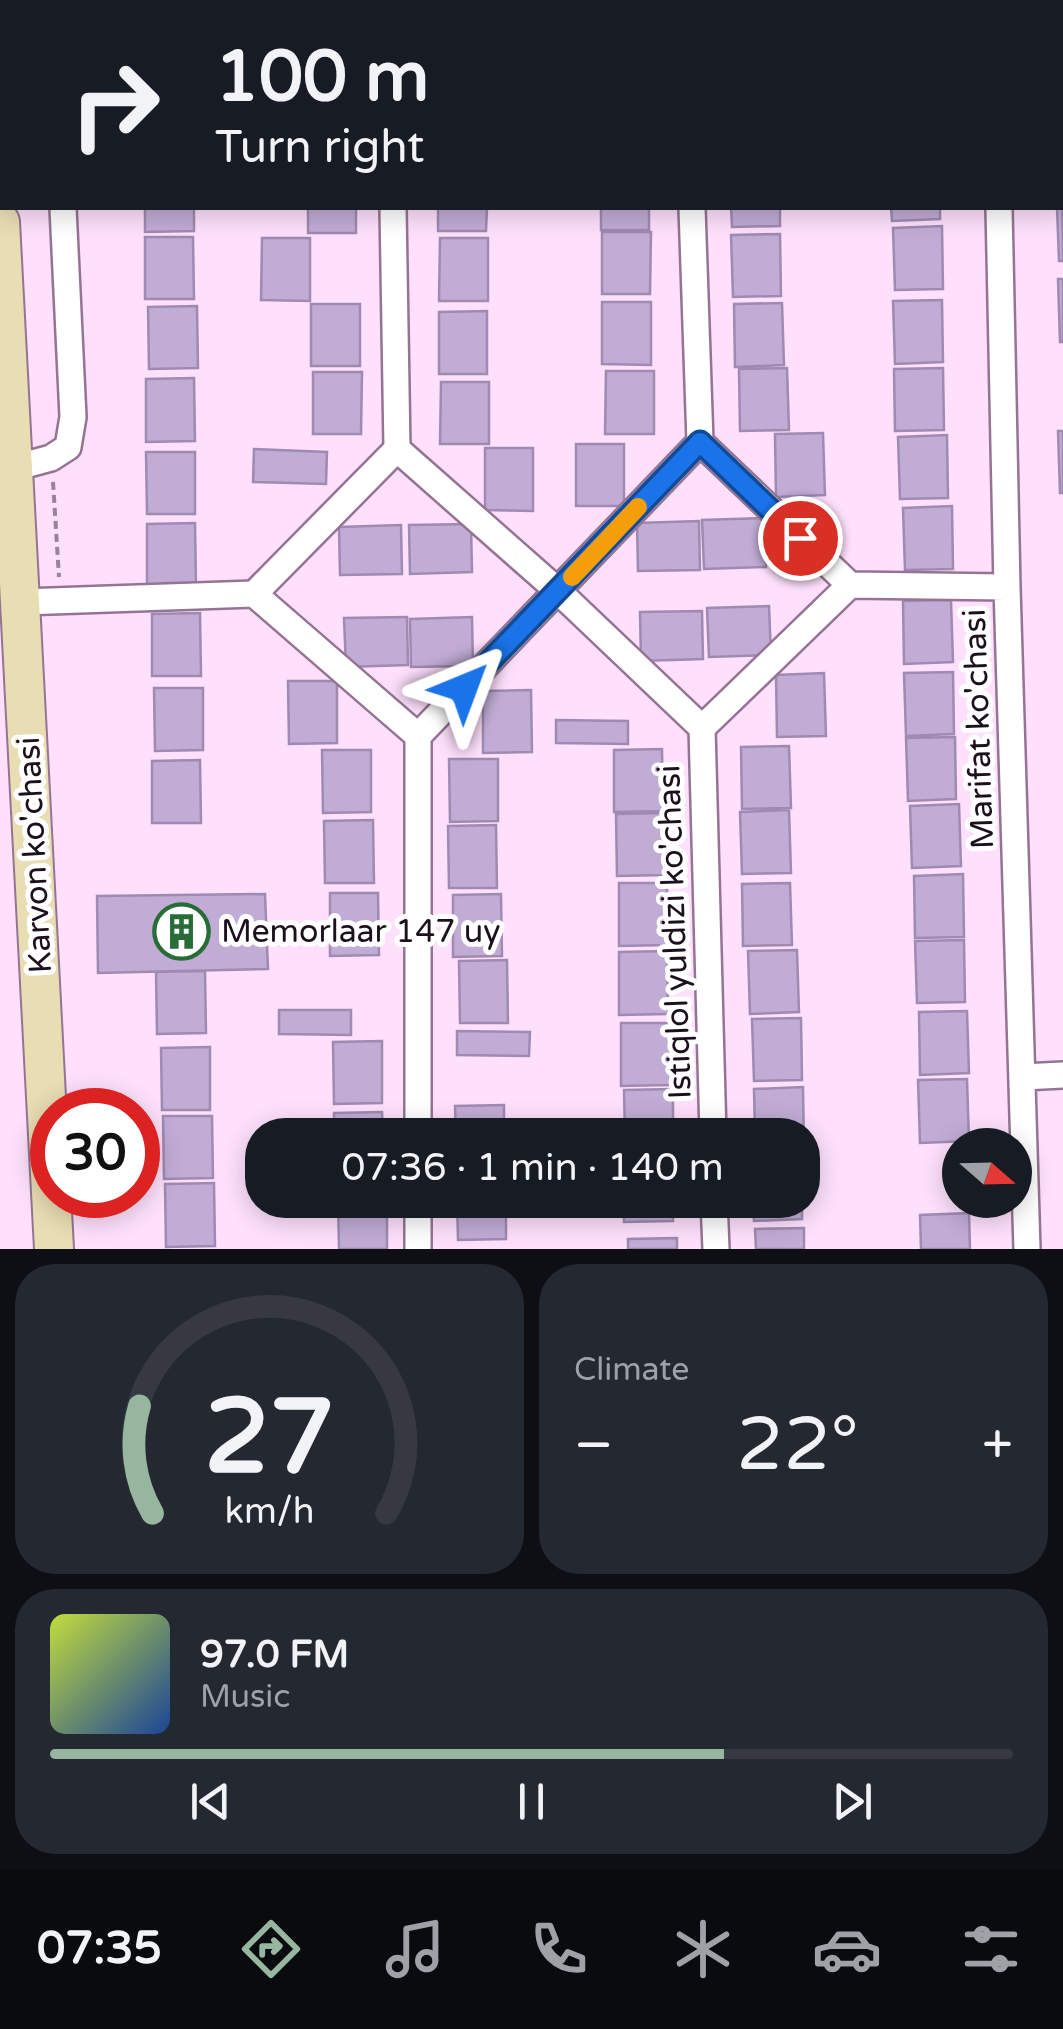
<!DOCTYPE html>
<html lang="en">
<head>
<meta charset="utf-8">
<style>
	body { margin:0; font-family:"Varela Round",sans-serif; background:#242831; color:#f1f3f6; height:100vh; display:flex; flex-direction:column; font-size:38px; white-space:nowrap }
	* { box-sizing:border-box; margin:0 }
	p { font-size:32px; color:#9ea1a6 }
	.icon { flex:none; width:55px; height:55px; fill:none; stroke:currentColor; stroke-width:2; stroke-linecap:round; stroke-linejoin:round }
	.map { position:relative; height:1249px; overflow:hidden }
	.sheet { display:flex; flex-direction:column; gap:15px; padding:15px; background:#0d0f14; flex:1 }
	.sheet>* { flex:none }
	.hud { position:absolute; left:0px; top:0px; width:1065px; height:210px; box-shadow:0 5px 25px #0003; background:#171b24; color:#f1f3f6; overflow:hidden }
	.needle { width:65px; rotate:110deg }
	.buttons { position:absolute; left:942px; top:1128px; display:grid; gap:20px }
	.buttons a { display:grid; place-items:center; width:90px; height:90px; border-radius:50%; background:#171b24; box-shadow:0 5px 25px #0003; font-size:50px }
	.speed { position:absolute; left:30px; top:1088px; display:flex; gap:20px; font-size:50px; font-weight:700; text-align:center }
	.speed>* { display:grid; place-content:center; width:130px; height:130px; border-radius:50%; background:#171b24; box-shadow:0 5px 25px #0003; line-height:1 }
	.speed .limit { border:15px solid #d22; background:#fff; color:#111 }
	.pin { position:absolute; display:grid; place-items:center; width:85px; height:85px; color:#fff; margin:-42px; border:5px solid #fff; border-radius:50%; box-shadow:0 2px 10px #0007 }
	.me { position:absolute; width:110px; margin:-55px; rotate:44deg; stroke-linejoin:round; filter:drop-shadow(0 0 8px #0008) }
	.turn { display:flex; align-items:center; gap:35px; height:210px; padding:0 50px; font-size:45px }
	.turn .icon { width:130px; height:130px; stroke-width:2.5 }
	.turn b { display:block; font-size:70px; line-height:85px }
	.big { font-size:75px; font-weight:600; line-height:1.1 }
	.sheet .card { flex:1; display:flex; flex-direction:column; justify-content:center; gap:15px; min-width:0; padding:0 35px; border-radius:40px; background:#242831 }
	.sheet .dial { align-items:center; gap:0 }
	.dial svg { height:260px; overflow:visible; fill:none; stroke:#363941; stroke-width:7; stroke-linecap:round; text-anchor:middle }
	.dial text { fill:#f1f3f6; stroke:none }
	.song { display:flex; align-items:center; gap:30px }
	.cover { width:120px; height:120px; border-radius:15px; background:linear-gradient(135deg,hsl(70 70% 55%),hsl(220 70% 35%)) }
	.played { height:10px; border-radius:5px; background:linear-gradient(90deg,#97b6a0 70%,#363941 70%) }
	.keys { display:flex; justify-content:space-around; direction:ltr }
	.heat { display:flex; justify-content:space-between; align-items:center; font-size:55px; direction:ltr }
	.sheet .tiles { flex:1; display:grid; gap:15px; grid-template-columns:1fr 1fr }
	.card:last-child { grid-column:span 2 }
	.trip { position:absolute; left:245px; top:1118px; width:575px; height:100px; border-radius:40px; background:#171b24; box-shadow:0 5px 25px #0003; font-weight:600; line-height:100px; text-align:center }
	.tab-bar { display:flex; height:160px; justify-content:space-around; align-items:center; background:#090b0e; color:#9ea1a6 }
	.tab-bar .icon { width:70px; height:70px }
	.tab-bar .on { color:#97b6a0 }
	.tab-bar b { font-size:45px; color:#f1f3f6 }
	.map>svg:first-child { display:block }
	.building { fill:#c1acd5; stroke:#9f8ab1; stroke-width:2.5 }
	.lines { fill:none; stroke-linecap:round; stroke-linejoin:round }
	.street-casing { stroke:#957493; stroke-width:30 }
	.secondary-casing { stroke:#957493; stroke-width:42 }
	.path { stroke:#998398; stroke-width:4; stroke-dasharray:8 5; stroke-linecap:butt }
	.street { stroke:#fff; stroke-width:25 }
	.secondary { stroke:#e9ddb3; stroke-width:38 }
	.route-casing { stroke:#114b97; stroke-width:25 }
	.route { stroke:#1a73e8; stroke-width:18 }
	.slow { stroke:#f59e0b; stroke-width:18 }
	.labels { text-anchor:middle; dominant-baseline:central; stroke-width:10; stroke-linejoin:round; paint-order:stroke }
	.street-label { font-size:32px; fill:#1c101c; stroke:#fff }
	.poi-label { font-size:32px; fill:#1c101c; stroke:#fff; text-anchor:start }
</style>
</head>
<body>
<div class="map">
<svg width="1063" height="1249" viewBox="0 0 1063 1249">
	<rect width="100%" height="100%" fill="#fee0fc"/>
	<path class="building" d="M138 0H186V2H138Z
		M306 0H355V2H306Z
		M435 0H497L498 2H435Z
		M505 0H568V2H505Z
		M576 0H638V2H576Z
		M732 0H795L794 2H732Z
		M801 0H863V2H801Z
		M869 0H931V2H869Z
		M1062 199 1063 261H1059L1057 208H1062Z
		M145 208H194V231L145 232Z
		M308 208H356V233H308Z
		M438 208H487L486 231H438Z
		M601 208H649V230H601Z
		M731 208H780V226L732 227Z
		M891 208H940V219L892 221Z
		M942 226 943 289 895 290 893 228Z
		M602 232H651L650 294H602Z
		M780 234 781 296 733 297 731 235Z
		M145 237H193L194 299H145Z
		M262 238H310V301L261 300Z
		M440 238H488V301H439Z
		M1058 279H1063V342H1060Z
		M942 300 943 362 895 364 893 301Z
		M602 302H651V365L602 364Z
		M782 303 784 365 735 367 734 304Z
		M311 304H360V366H311Z
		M197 306 198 368 149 369 148 307Z
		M487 311V374H439V312Z
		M787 368 789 430 740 431 739 369Z
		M943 368 944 430 895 431 894 369Z
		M606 371H654V434H605Z
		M313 372H362L361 434H313Z
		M194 378 195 441 146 442V379Z
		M441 382H489V444H440Z
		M1058 431H1063V493H1060Z
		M823 433 825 495 776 497 775 434Z
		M947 435 948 498 900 499 898 437Z
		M576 444H624V506H576Z
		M485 448H533V511L485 510Z
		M254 449 327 452 326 484 253 482Z
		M146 452H195V514H147Z
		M952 506 953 569 905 570 903 508Z
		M765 518 766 567 704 569 702 520Z
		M699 521 700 570 638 571 637 523Z
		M195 523 196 586H147V524Z
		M471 524 472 572 410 574 409 525Z
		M401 525 402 574 340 575 339 527Z
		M951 600 953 662 904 664 903 601Z
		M769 606 771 655 709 657 707 608Z
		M702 611 703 659 641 661 640 612Z
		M200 613 201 676H152V614Z
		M407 617 408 665 346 667 344 618Z
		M472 617 473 666 411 667 410 619Z
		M953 672 954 734 906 736 904 673Z
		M824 673 826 736 777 737 776 675Z
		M288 681H337V743L289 744Z
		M154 688H203V750L155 751Z
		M531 690 532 752 483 753V691Z
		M556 720 628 721V744L556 743Z
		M955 737 956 799 908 801 906 738Z
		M789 746 791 808 742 809 741 747Z
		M662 749 663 811 614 812V750Z
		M322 750H371V812L323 813Z
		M449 759H498V821L450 822Z
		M200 760 201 823H152V761Z
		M959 804 961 866 912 868 910 806Z
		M789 810 791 873 742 874 740 812Z
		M665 813 666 875 617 876 616 814Z
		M373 820 374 883H325L324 821Z
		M496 825 497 888H449L448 826Z
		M963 874 964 937 915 938 914 876Z
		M619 883H667L668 945 619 946Z
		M790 883 792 945 743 946 742 884Z
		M330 893H378L379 955 330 956Z
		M265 894 268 969 98 973 97 896Z
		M501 894 502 956 453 957V895Z
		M964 940 965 1002 917 1003 915 941Z
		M797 950 799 1012 750 1014 748 951Z
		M667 951 668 1014 619 1015V952Z
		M507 960 508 1023H460L459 961Z
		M205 971 206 1033 157 1034 156 972Z
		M279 1010H351V1035L279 1034Z
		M967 1011 969 1073 920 1075 919 1012Z
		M801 1018 802 1080 754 1081 752 1019Z
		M621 1023H669L670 1085 621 1086Z
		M457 1031 530 1032 529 1056 457 1055Z
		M382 1041V1103L334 1104 333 1042Z
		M210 1047V1110H162L161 1048Z
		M967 1079 969 1141 920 1143 918 1080Z
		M803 1087 804 1150H802V1135H755L754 1089Z
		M673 1089V1135H625L624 1090Z
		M504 1105V1135H456L455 1106Z
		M382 1112 383 1135H334V1113Z
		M163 1116H212L213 1178 164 1179Z
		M214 1183 215 1246 166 1247 165 1184Z
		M338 1200H387V1249H339Z
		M457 1200H506V1239L458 1240Z
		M624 1200H673V1221L624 1222Z
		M753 1200H802V1219L754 1221Z
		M969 1213 970 1249H921L920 1215Z
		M804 1228V1249H756L755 1229Z
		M677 1238V1249H628V1239Z"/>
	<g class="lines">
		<defs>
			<path id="street" d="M55 0V2
				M389 0V2
				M684 0V2
				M995 0V2
				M393 208 397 449
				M692 208 700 442
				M999 208 1007 587 1027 1249
				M700 442 850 585 1007 587
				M397 449 558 591 702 728
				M14 468 51 458 68 447 73 417 63 208
				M254 594 397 449
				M22 602 254 594 418 736
				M702 728 713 1135
				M702 728 850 585
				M418 736 700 442
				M418 736V1135
				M1023 1077 1063 1075
				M418 1200V1249
				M714 1200 716 1249"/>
			<path id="secondary" d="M0 222 54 1249"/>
		</defs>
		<use href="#street" class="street-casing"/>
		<use href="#secondary" class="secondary-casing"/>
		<path class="path" d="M53 482 59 577"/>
		<use href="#street" class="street"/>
		<use href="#secondary" class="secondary"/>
	</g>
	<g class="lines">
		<defs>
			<path id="route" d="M464 688 700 442 800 538"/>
		</defs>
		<use href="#route" class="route-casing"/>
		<use href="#route" class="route"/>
		<path class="slow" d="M572 577 638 507"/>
	</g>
	<defs>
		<symbol id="building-ring" viewBox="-11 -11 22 22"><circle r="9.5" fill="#fff" stroke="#286c37" stroke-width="1.5"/><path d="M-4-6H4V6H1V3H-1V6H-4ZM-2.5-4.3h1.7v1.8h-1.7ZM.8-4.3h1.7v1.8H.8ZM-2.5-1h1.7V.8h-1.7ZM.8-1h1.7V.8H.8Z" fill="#286c37"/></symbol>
	</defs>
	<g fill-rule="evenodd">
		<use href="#building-ring" x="150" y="900" width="63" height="63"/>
	</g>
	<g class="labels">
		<g class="street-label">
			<text transform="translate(979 729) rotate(-92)">Marifat ko'chasi</text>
			<text transform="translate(35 855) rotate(-93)">Karvon ko'chasi</text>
			<text transform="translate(675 932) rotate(-92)">Istiqlol yuldizi ko'chasi</text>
		</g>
		<g class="poi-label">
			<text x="221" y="932">Memorlaar 147 uy</text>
		</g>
	</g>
</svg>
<div class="buttons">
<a><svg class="needle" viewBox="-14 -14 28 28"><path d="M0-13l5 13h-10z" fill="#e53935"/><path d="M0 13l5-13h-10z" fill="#9ea1a6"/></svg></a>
</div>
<div class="speed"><div class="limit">30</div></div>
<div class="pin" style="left:800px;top:538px;background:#d93025"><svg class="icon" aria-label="arrive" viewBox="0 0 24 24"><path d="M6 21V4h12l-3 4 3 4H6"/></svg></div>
<svg class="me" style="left:464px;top:688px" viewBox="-20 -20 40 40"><path d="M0-17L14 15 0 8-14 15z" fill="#1a73e8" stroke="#fff" stroke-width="4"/></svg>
<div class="trip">07:36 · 1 min · 140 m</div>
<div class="hud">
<div class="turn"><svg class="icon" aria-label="right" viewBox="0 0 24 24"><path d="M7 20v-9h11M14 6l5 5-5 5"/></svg><div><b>100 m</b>Turn right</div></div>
</div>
</div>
<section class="sheet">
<div class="tiles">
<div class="card dial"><svg viewBox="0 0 100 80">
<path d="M14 69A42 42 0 1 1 86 69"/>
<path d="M14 69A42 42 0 0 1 10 36" stroke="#97b6a0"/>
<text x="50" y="56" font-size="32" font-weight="700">27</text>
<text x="50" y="72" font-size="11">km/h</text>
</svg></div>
<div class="card"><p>Climate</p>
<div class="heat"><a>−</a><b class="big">22°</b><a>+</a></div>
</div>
<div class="card">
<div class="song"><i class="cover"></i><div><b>97.0 FM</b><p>Music</p></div></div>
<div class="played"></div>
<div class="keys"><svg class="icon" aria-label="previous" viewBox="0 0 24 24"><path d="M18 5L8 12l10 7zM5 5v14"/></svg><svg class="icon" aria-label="pause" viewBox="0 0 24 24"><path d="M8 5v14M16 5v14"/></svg><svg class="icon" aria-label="next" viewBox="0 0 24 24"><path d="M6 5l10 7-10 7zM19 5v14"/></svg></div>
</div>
</div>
</section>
<nav class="tab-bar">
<b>07:35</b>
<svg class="icon on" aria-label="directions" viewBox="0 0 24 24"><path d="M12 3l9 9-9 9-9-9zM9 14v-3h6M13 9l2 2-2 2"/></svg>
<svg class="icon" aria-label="music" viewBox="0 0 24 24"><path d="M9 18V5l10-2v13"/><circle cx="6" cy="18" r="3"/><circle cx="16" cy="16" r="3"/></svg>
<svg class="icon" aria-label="phone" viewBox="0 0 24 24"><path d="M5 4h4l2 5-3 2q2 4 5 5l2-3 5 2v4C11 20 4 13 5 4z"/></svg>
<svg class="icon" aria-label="climate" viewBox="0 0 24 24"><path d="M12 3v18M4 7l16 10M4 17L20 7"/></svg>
<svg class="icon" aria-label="car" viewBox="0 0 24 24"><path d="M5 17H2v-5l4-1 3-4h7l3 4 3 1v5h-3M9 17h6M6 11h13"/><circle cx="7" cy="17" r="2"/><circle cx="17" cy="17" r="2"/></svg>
<svg class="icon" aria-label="filters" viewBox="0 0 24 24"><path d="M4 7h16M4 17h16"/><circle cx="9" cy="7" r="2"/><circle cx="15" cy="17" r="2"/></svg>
</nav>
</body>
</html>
